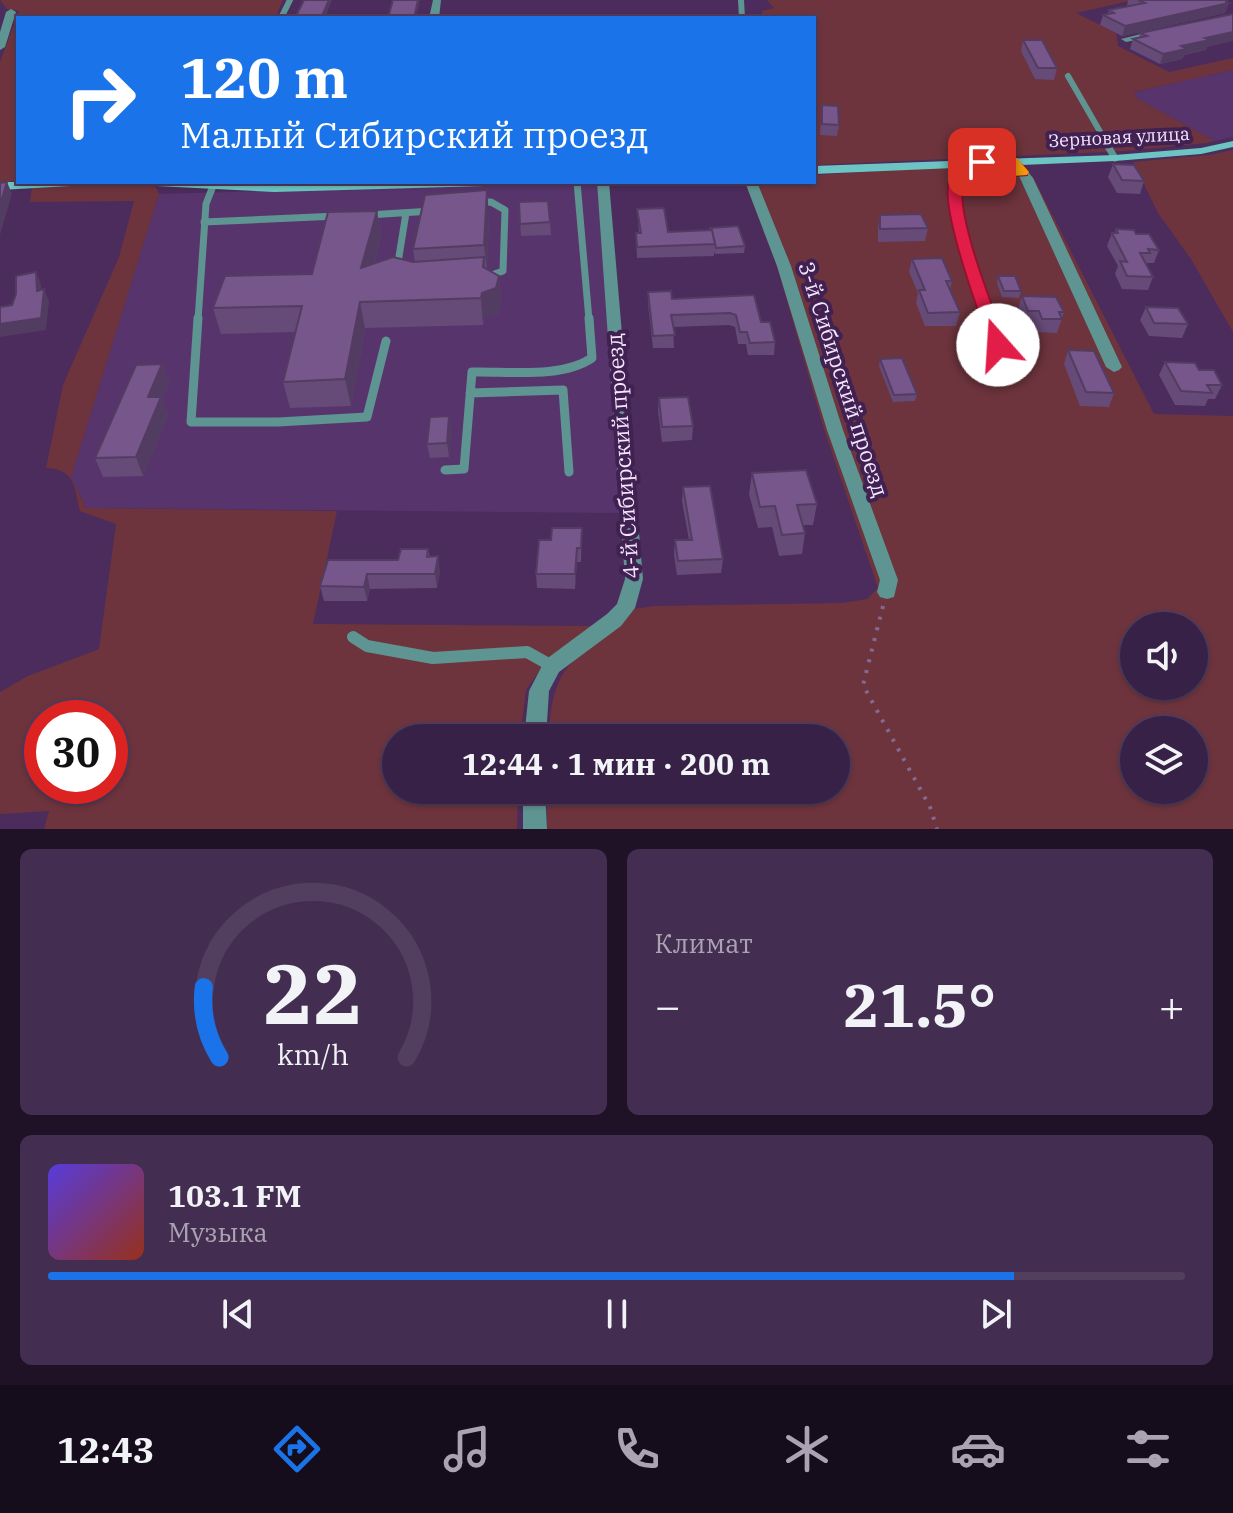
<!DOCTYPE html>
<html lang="ru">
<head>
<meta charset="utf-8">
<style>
	body { margin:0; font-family:"IBM Plex Serif",serif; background:#432e51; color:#f1f3f6; height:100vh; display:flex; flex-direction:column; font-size:30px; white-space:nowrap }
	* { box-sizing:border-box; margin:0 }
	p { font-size:26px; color:#aba3b3 }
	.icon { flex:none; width:44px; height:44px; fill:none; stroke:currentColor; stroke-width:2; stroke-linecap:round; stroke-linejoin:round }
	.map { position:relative; height:829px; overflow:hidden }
	.panel { display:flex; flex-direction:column; gap:20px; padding:20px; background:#1f1226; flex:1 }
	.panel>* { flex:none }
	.guide { position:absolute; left:16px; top:16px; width:800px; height:168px; border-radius:0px; box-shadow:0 2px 6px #0004,0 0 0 2px #523e5f; background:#1a73e8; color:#fff; overflow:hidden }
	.fabs { position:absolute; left:1120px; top:612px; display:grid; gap:16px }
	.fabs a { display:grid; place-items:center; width:88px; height:88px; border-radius:50%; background:#382146; box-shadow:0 2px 6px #0004,0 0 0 2px #523e5f; font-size:40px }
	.speed { position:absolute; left:24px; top:700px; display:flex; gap:16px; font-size:40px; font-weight:700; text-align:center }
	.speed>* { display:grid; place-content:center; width:104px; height:104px; border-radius:50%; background:#382146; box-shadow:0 2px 6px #0004,0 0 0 2px #523e5f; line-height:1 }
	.speed .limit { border:12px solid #d22; background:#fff; color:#111 }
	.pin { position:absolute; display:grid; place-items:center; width:68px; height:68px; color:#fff; margin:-34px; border-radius:16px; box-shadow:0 4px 12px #0006 }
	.me { position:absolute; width:88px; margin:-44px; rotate:341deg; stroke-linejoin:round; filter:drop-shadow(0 0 6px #0008) }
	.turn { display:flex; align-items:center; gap:28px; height:168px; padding:0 32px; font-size:36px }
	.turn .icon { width:104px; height:104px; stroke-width:2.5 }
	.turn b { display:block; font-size:56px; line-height:68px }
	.big { font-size:60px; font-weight:700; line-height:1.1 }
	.panel .card { flex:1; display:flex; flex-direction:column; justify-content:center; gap:12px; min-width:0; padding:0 28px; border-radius:12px; background:#432e51 }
	.panel .dial { align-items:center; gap:0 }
	.dial svg { height:208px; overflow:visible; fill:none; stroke:#523e5f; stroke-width:7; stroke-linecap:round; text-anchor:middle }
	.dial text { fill:#f1f3f6; stroke:none }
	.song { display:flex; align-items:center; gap:24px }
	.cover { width:96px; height:96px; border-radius:12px; background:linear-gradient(135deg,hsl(250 70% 55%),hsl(10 70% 35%)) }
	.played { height:8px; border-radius:4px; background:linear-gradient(90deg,#1a73e8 85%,#523e5f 85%) }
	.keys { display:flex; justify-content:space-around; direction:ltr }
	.heat { display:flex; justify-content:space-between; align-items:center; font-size:44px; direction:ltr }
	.panel .tiles { flex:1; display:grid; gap:20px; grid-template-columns:1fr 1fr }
	.card:last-child { grid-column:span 2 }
	.trip { position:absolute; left:382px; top:724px; width:468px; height:80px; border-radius:40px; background:#382146; box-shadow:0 2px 6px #0004,0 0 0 2px #523e5f; font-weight:700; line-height:80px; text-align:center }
	.menu { display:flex; height:128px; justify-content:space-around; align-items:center; background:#160d1c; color:#aba3b3 }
	.menu .icon { width:56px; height:56px }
	.menu .on { color:#1a73e8 }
	.menu b { font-size:36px; color:#f1f3f6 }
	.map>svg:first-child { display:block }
	.built { fill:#58346c }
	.green { fill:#6e343d; fill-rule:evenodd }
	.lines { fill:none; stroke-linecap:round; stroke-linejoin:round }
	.path { stroke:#836a93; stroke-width:4; stroke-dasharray:3 8; stroke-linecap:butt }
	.lane-far3 { stroke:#5e9491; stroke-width:6 }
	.lane-far2 { stroke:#5e9491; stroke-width:7 }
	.lane-far1 { stroke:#5e9491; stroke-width:9 }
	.lane { stroke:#5e9491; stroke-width:12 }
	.street { fill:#5e9491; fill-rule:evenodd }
	.secondary { fill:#6cc5c2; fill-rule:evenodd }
	.wall { fill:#664a78 }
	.shaded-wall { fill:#533c61 }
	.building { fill:#77568b; stroke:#533c61; stroke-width:2 }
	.route { fill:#e11d48; stroke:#92132f; stroke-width:2 }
	.slow { fill:#f59e0b }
	.labels { text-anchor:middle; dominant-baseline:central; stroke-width:8; stroke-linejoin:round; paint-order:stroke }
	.far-street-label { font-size:18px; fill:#f5e6ff; stroke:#402151 }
	.street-label { font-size:22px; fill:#f5e6ff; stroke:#402151 }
</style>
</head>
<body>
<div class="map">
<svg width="1233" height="829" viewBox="0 0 1233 829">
	<rect width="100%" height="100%" fill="#4b2c5d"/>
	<path class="built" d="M1233 70V137L1215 141 1138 99 1134 92Z
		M591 182 598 186 621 513 86 508 71 477 159 194Z"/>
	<path class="green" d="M0 0H283L275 18H18V181L0 182V62L19 11 7 9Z
		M767 0H1133L1076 13 1116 33 1118 46 1169 72 1233 58V70L1134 92 1138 99 1215 141 1206 143 1125 151 814 165V18H762V11L774 8Z
		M1233 150V332L1191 259 1158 213 1133 162 1209 155Z
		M1004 164 1027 170 1033 177 1154 414 1233 416V829H547V790H836V738H548C552 693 556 668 596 642 611 632 624 624 633 609L655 606 843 603 867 599 878 588 824 429 777 266 745 183 814 182V175ZM1134 626H1194V686H1134ZM1134 730H1194V790H1134Z
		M95 183 155 185 159 194 71 477 86 508 337 511 313 624 591 626 547 660 526 690 520 738H396V790H518L517 829H44L49 811 0 814V692L28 676 99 649 116 524 80 511C74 487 76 469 46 468L63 385 119 257 134 201 30 202 32 187ZM42 718H110V786H42Z"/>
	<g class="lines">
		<path class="path" d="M883 606 863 685 930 807 937 829"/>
		<path class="lane-far3" d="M741 0 742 18
			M281 18 290 0
			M1068 76 1106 142"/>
		<path class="lane-far2" d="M1104 140 1115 158
			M577 182 589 320
			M478 203 491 202 505 210 503 271 486 277
			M368 215 432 211
			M204 222 337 216
			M397 269 406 213
			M198 320 206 204 213 186 209 182"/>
		<path class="lane-far1" d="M198 318 191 422H278L367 417 386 341
			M470 393 563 390 569 472
			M445 470 464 469 472 372C508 371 561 379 592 358L589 318"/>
		<path class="lane" d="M353 637 367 646 433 658 527 652 552 666"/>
		<path class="street" d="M433 0H441L439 18H429Z
			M11 9 16 12 5 47 0 50V32L6 12Z
			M1161 29 1166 32 1164 34 1126 42 1121 39Z
			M1016 161 1020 163 1033 178 1122 367 1119 370 1114 372 1106 367 1019 176 962 182C960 239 986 293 1005 345L998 350 991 345C972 292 947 238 950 181L961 173 1013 169 1010 165Z
			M597 182H609L643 579 635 608 621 626 559 672 549 691 546 738H524L529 691 545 660 607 614 617 604 625 579Z
			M745 182H757L791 266 843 430 898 580 894 597 887 599 880 597 877 592 880 580 827 430 777 266Z
			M523 790H545L547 829H523Z"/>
		<path class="secondary" d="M1233 141V147L1201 154 1115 161 814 174V166L1115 155 1201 148Z
			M0 182H76L70 186 0 190Z
			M150 182 274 184 491 182 485 186 274 192 156 186Z"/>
	</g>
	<path class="wall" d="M1128 0H1227L1226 2 1229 3 1225 13 1122 36 1100 25 1103 15 1108 14 1109 10 1128 6H1127Z
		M1140 33 1207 47 1206 50 1184 55 1182 59 1160 64 1130 49 1133 39 1139 37Z
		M1023 40 1057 68 1054 80 1035 79 1021 51Z
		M822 105 839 125 837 136 820 135Z
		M1113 164 1144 181 1140 194 1117 193 1108 177Z
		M519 202 550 222 551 235 521 236Z
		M637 209 668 232 709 230 710 228 745 246 744 253 715 254 714 251V256L637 258 636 233H639Z
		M377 211 381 236 374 264 415 262 413 249 489 215 487 269 499 276 501 302 498 314 484 319 483 325 365 328 351 406 290 408 283 382 295 332 221 334 213 308 312 274Z
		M880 215 928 228 925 241 878 242V228Z
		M1116 229 1136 234 1159 250 1154 263H1147L1146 264 1153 277 1148 290 1122 289 1115 274 1118 266 1107 246 1112 233H1115Z
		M912 259 952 281 950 290 960 312 956 326H925L916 303 918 293 909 272Z
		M998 276 1021 291 1019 298 1002 297 997 283Z
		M648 292 672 299 754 295 761 322 775 342 774 355H748L746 344H738L735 327 729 325 673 327 674 348H653L648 304Z
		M1022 296 1064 312 1057 333 1037 332 1034 325H1024L1018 309Z
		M1146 307 1188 324 1182 338 1149 336 1140 320Z
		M1068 350 1114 393 1109 407 1080 406 1064 364Z
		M880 359 917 394 915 401 893 402 879 366Z
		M1165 362 1199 370 1222 385 1215 399H1208L1205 406 1175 405 1159 375Z
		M162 364 169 383 162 399 168 415 143 476 103 477 95 458Z
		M659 398 693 426 692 440 662 442 658 411Z
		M449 416 451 430 449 457 430 458 427 444Z
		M752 473 817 504 813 525H803L805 533 802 554 779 556 772 527 758 528 749 494Z
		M683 487 723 559 721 573 677 575 674 555 675 540H689L682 501Z
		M582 528 581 562H577L575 589 537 588 536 574 551 540Z
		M428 549 430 557 440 571 437 588 370 589 367 601H324L320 586 398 560Z"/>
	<path class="shaded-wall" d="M329 0H332L325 18H321Z
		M418 0H420L416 18H414Z
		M1229 3 1225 13 1122 36 1125 26Z
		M1233 32V41L1207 47 1206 50 1184 55 1182 59 1160 64 1163 54 1205 38Z
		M7 182 12 194 0 235V205Z
		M487 190 489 215 487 270 484 245Z
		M377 211 381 236 366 294 361 268Z
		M484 257 486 283 499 276 501 302 498 314 484 319 483 325 481 298Z
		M36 272 41 284 42 302 37 291Z
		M44 289 49 301 46 330 0 337V338V324Z
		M360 302 365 328 351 406 345 379Z
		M162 364 169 383 162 399 168 415 143 476 136 457 148 397Z
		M449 416 451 430 449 457 447 443Z
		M577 548V562L575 589V574Z
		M438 556 440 571 437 588 435 574Z
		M367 574 370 589 367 601 364 587Z"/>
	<path class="building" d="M304 0H329L321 18H295Z
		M393 0H418L414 18H388Z
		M1138 0H1227L1226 2 1229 3 1125 26 1103 15 1114 13 1109 10 1145 3Z
		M1233 14V32L1205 38 1210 40 1181 46 1186 49 1163 54 1133 39 1147 36 1140 33Z
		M1023 40H1042L1057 68H1038Z
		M822 105 838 106 839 125 822 124Z
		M1113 164 1134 165 1144 181 1122 180Z
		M7 182 0 205V183Z
		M487 190 484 245 413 249 425 195Z
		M548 201 550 222 520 224 519 202Z
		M664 208 668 232 712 230 715 244 637 247 636 233H641L637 209Z
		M377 211 361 268 393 257 413 262 484 257 483 267 499 276 496 288 482 293 481 298 360 302 345 379 283 382 302 306 213 308 225 276 312 274 328 212Z
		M921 214 928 228 880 229V215Z
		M738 226 745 246 716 248 712 230H710V228Z
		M1116 229 1134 230 1136 234H1149L1159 250 1148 249 1150 253H1140L1153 277 1127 276 1120 261 1127 262 1112 233H1118Z
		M942 258 952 281H946L960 312 928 313 919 290H925L912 259Z
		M36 272 37 291 44 289 41 318 0 324V307L12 305 16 294V276Z
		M998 276H1015L1021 291H1004Z
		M671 291 672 299 754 295 761 322H770L775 342 750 343 747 332H740L736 315 730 313 671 315 675 335 653 336 648 292Z
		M1022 296 1056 297 1064 312H1059L1062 319H1042L1039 311H1028Z
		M1146 307 1178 308 1188 324 1154 323Z
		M1068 350 1094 351 1114 393 1086 392Z
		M902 358 917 394 894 395 880 359Z
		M1165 362 1195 363 1199 370H1214L1222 385H1207L1212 393 1181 391Z
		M162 364 148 397H161L136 457 95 458 136 365Z
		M688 397 693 426 662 427 659 398Z
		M449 416 447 443 427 444 430 417Z
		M806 470 817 504 797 505 805 533 782 535 775 506 760 507 752 473Z
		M710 486 723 559 678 561 675 540H692L683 487Z
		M552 528H582L581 548H577L575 574H536L539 540H551Z
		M401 549H428L427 557 438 556 435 574H367L364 587 320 586 328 560H398Z"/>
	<path class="route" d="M1012 157 1027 169V175L965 180C951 206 996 315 1007 345L998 351 990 345C981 319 935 197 951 178 959 169 1000 170 1012 169L1009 165H978V159Z"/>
	<path class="slow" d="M1008 158H1017L1029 172 1027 175 980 178 973 174 980 170 1012 168 1006 161Z"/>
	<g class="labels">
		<g class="far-street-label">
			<text transform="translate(1119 137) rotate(-3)">Зерновая улица</text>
		</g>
		<g class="street-label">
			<text transform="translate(844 379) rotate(72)">3-й Сибирский проезд</text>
			<text transform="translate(622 456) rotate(-94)">4-й Сибирский проезд</text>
		</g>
	</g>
</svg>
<div class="fabs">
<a><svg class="icon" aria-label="sound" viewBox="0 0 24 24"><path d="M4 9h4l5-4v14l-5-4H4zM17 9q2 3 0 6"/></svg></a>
<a><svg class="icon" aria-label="layers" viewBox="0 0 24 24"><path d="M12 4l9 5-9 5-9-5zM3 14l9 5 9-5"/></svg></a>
</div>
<div class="speed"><div class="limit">30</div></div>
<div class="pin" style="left:982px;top:162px;background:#d93025"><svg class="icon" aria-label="arrive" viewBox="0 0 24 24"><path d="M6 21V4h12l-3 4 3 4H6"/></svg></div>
<svg class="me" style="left:998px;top:345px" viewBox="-20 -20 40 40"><circle r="19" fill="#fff"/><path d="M0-13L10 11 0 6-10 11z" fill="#e11d48"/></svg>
<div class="trip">12:44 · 1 мин · 200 m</div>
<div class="guide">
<div class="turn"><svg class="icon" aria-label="right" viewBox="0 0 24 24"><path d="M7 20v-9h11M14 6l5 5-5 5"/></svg><div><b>120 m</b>Малый Сибирский проезд</div></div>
</div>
</div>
<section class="panel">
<div class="tiles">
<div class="card dial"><svg viewBox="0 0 100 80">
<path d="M14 69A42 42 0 1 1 86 69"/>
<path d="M14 69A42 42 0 0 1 8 42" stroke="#1a73e8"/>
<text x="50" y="56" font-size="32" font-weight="700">22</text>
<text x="50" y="72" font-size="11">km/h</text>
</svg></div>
<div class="card"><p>Климат</p>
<div class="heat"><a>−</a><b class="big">21.5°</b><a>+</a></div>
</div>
<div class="card">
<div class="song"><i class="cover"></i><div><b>103.1 FM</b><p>Музыка</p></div></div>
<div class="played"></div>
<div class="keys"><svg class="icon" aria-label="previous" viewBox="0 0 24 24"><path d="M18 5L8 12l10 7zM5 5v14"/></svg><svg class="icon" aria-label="pause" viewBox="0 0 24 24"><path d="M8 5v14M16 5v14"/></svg><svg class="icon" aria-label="next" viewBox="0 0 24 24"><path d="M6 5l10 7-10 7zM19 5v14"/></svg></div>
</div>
</div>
</section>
<nav class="menu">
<b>12:43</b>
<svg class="icon on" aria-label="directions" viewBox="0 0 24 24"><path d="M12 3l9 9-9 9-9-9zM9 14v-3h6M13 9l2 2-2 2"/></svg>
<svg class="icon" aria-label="music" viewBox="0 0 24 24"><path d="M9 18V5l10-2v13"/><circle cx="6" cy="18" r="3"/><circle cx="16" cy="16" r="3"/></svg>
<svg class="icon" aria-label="phone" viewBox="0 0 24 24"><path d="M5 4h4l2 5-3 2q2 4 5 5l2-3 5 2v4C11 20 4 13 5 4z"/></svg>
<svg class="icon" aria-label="climate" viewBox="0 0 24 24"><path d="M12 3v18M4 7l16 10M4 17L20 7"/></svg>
<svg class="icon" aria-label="car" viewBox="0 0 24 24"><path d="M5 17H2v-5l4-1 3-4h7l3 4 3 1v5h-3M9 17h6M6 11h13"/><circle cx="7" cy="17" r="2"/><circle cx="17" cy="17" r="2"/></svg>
<svg class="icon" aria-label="filters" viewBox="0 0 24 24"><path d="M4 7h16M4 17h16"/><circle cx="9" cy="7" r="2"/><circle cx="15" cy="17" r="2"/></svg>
</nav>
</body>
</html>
